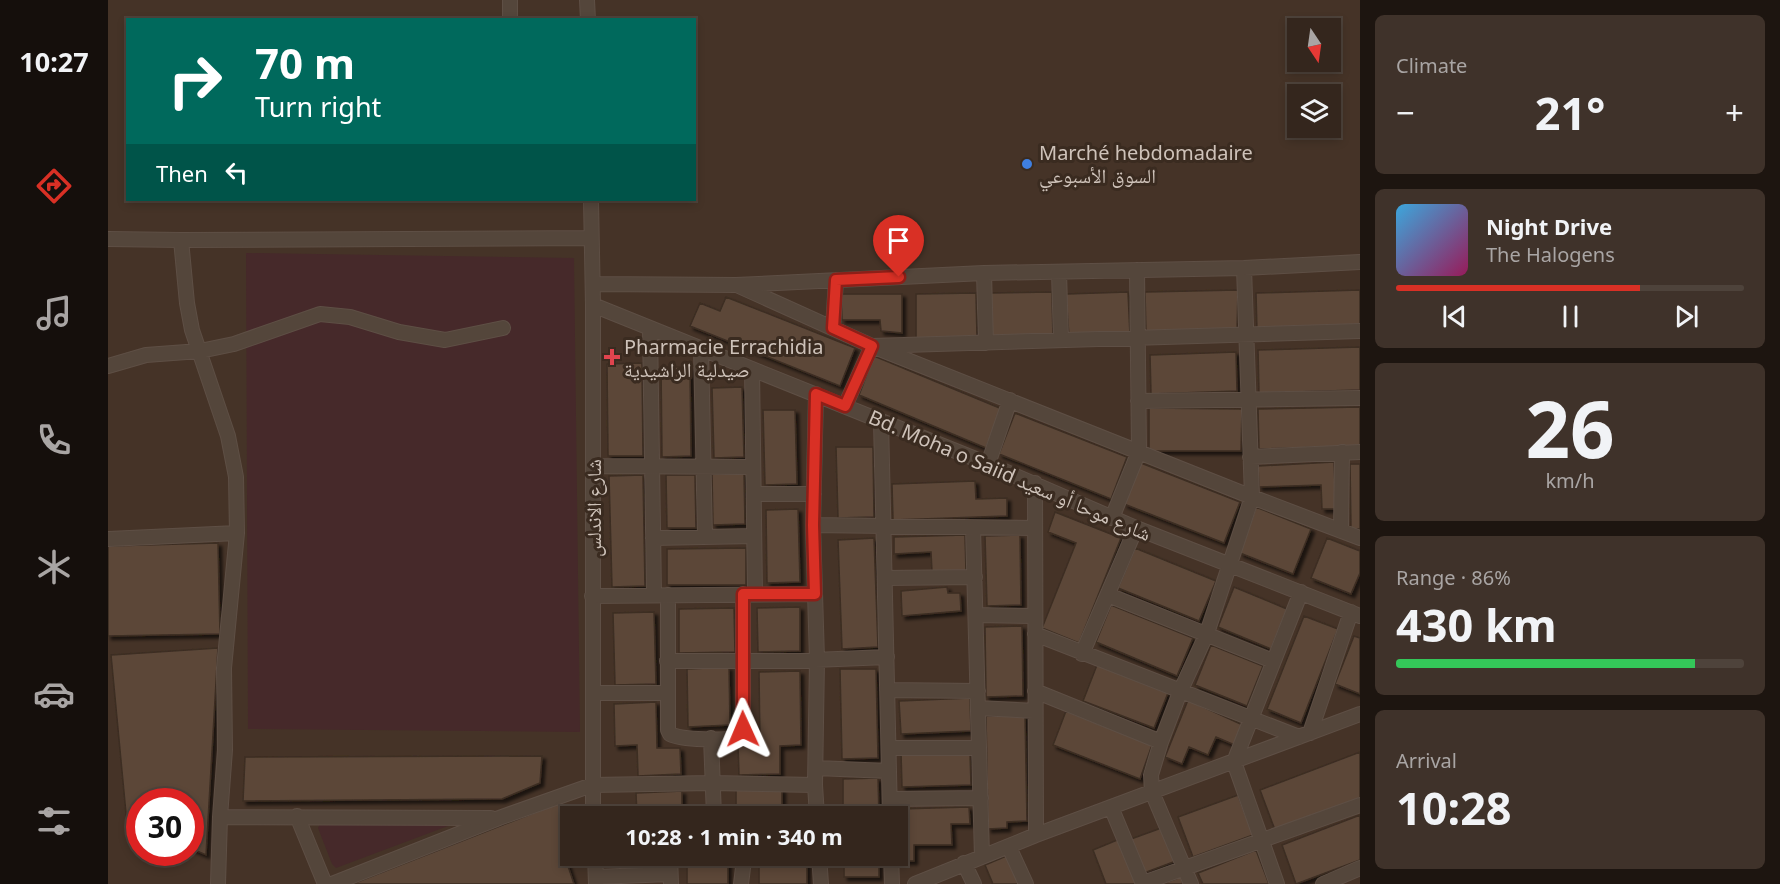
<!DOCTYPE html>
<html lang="en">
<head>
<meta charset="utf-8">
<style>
	body { margin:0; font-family:"Noto Sans","Noto Naskh Arabic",sans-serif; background:#3f322a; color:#f1f3f6; height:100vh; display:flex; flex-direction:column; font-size:22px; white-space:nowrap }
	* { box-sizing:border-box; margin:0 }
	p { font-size:20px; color:#a9a5a4 }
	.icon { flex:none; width:33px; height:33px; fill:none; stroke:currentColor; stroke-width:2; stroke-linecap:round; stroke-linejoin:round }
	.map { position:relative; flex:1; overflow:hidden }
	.details { display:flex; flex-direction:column; gap:15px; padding:15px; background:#1d1510; width:420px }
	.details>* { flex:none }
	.top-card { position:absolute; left:18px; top:18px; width:570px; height:183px; border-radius:0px; box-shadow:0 3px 9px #0003,0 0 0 2px #4e433b; background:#00695c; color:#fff; overflow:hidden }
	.needle { width:39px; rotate:167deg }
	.controls { position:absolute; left:1179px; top:18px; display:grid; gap:12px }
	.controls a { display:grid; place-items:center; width:54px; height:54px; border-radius:0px; background:#34261d; box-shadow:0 3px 9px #0003,0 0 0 2px #4e433b; font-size:30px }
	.speed { position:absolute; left:18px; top:788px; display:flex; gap:12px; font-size:30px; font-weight:700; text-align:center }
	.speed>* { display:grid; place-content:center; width:78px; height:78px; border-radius:50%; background:#34261d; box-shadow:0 3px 9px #0003,0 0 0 2px #4e433b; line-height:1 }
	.speed .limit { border:9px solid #d22; background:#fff; color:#111 }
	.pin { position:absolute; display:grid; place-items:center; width:51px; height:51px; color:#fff; margin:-62px -26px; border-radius:50% 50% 50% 0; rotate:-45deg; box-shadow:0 0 6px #0007 }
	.pin .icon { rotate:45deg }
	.me { position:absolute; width:66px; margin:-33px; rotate:359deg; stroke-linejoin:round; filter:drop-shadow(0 0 4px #0008) }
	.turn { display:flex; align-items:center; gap:21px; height:126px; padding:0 30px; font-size:27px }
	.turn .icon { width:78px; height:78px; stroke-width:2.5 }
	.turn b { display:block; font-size:42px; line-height:51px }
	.then { display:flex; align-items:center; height:57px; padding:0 30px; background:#0003; gap:12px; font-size:22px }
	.big { font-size:45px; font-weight:700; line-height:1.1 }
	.details .card { flex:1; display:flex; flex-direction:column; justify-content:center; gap:9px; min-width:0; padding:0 21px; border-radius:9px; background:#3f322a }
	.details .dial { align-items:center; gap:0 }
	.dial b { font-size:78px; line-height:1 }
	.song { display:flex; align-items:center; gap:18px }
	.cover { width:72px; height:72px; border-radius:9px; background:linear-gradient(135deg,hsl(200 70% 55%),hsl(330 70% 35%)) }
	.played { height:6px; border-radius:3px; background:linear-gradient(90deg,#d93025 70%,#4e433b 70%) }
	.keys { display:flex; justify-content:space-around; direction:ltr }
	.heat { display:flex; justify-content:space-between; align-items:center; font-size:33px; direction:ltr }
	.charge { height:9px; border-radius:4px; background:linear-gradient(90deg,#34c759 86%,#4e433b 0) }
	.trip { position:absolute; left:452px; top:806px; width:348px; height:60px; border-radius:0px; background:#34261d; box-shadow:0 3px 9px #0003,0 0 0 2px #4e433b; font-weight:700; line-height:60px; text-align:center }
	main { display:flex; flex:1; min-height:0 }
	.dock { display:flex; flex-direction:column; width:108px; justify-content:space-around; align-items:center; background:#150f0c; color:#a9a5a4 }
	.dock .icon { width:42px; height:42px }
	.dock .active { color:#d93025 }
	.dock b { font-size:27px; color:#f1f3f6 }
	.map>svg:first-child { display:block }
	.green { fill:#46292a }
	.building { fill:#5b4739; stroke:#3c2d22; stroke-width:1.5; filter:url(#shadow) }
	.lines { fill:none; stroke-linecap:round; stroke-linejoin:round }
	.minor-casing { stroke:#5e4f45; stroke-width:16 }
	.minor { stroke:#54463b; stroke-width:14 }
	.route-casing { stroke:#8d1f18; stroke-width:15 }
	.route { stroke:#d93025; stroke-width:10 }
	.shop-dot { fill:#3f7fe0; stroke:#3a2b20; stroke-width:2 }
	.health-dot { fill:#e0444e; stroke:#3a2b20; stroke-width:2 }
	.labels { text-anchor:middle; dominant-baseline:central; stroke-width:6; stroke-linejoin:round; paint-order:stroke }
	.poi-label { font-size:20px; fill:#cec2b9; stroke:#3a2b20; text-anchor:start }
	.street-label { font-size:20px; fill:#cec2b9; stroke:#3a2b20 }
</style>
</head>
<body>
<main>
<nav class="dock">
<b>10:27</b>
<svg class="icon active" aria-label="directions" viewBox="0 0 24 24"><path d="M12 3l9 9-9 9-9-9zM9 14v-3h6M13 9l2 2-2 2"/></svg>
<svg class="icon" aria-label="music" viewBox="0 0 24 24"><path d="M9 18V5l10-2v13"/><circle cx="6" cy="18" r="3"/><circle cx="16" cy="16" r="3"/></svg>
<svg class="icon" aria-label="phone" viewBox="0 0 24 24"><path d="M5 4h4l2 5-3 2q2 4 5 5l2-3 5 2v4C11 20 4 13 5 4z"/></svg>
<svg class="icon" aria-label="climate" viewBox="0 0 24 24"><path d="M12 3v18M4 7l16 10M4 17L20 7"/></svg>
<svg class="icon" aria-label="car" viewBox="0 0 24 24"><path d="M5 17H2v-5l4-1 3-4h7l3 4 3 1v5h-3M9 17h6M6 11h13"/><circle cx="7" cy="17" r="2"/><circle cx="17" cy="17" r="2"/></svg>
<svg class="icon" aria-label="filters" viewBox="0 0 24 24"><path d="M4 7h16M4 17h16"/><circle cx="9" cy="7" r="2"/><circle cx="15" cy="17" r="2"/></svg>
</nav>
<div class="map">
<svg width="1252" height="884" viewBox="0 0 1252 884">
	<defs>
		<filter id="shadow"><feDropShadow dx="3.5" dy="3.5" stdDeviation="1.5" flood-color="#0009"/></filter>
	</defs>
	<rect width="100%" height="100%" fill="#453327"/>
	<path class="green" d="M138 253 466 258 472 732 140 729Z
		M213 822 348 823 228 868 224 864 210 828Z"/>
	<path class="building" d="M1130 290 1129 333 1038 335 1037 292Z
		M1252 290V330L1149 332 1148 293Z
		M944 292 945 339H884L883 293Z
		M1020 292 1022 335 961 337 958 294Z
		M868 293 869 337 808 338V294Z
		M733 294H794V333L773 331 772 320H734Z
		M618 297 747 348 732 386 582 326 592 303 612 311Z
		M1252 347V390L1151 393 1150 350Z
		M1128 352 1129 391 1043 394 1042 355Z
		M766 356 894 409 878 448 751 395Z
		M534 363 535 456H500L499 364Z
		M553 367H582L583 456 554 457Z
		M634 387 636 457 606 458 604 388Z
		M1252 407V446L1151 449 1150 409Z
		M1041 408 1134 409 1133 451H1041Z
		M655 410H687L689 484 657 485Z
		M907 413 1019 457 1003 499 891 454Z
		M728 447H765L766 517 730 518Z
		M1226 462 1228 509H1214L1213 485 1151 487 1150 466Z
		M1033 463 1132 502 1116 543 1016 504Z
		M1242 464H1252V529H1243Z
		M636 473 637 524 605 525 604 474Z
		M535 475 537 586 504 587 501 476Z
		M558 475H587L588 528H559Z
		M867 481 868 499 899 498V516L785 520 784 484Z
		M1148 507 1203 529 1185 574 1132 553Z
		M690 509 692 582 659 583 658 510Z
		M947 512 1013 538 971 643 934 628 968 543 940 532Z
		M857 535 858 571 824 572 823 552 786 554V537Z
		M912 535 913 605 879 606 877 536Z
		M766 538 770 647 734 649 730 540Z
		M1219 538 1252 551V573L1243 594 1203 578Z
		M110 543 112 634 0 636V546Z
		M638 548V585H559V549Z
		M1027 548 1108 581 1091 621 1010 588Z
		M839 587 840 593H852L853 611 794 616 793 591Z
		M1126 587 1179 609 1163 649 1110 627Z
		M1003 605 1085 638 1069 676 988 642Z
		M692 607V651L650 652 649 608Z
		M626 608 627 652 571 653V609Z
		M546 612 548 684 507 685 505 613Z
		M1196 616 1230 629 1193 723 1159 709Z
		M914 626 915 696 878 697 877 627Z
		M1246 636 1252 638V694L1227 684Z
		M1103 645 1155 666 1139 706 1087 685Z
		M110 648 98 855 82 848V801H32V829L19 824 3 655Z
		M989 665 1060 693 1046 728 975 701Z
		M621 667 622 725 580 727 579 669Z
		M732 669H768L770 758 734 759Z
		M692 671 693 745 672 746V774L631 775 630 746 652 745 651 672Z
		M862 698 863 731 793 734 791 701Z
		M1080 700 1137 726 1129 746 1108 737 1100 755 1081 747 1074 764 1057 757Z
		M548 702 549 748H572L573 774 530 776 529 745 507 746 506 704Z
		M958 711 1044 745 1032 779 945 745Z
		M917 715 919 821 899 822V828L880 829 878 716Z
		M862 752 863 785 794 787 793 753Z
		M1252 752V798L1167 830 1152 790Z
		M434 756 432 783 394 799 135 801 137 757Z
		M770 778 771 816H735V779Z
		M674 789V815L698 814V816H628V790Z
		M574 791V805L550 806V816H529L528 793Z
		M1130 795 1145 835 1085 857 1070 817Z
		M451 803 462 833V848L455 851 466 884H244Z
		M861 807 862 824H843L844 845H806V861H792L791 809Z
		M1252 815V860L1188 884 1174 845Z
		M1056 827 1068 861 1036 873 1023 839Z
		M1014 838 1033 884H998L985 850Z
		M1148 850 1161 884H1095L1090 873Z
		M903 854 915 884H885L877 865Z
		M509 855H552V866L510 867Z
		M579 855H620V884H579Z
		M651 855H699V884H651Z
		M736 855H771V877H736Z
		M1073 877 1075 884H1053Z"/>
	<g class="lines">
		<defs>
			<path id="minor" d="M402 0V20
				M479 0 480 20
				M483 200 485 305V816
				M0 239 73 240 483 238
				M73 240 79 303 84 330 120 436 128 477 129 533 116 668 117 750 112 817 110 884
				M951 272 953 340
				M876 273 878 343
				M485 284 628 285 876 273 1136 268 1252 262
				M631 286 764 346 1144 497 1252 538
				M485 305 880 464 1028 528 1252 616
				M542 328 546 595
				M725 328 728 280
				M593 348 597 537
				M0 366 38 355 92 351 126 344 212 314 242 317 291 332 337 340 395 328
				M644 369 647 594
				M708 394 705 525 709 660 707 785 709 816
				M1030 401 1252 398
				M737 406 764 346 1252 331
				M773 421 782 816
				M1142 457 1252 452
				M880 464 902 400
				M485 466 645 467
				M927 483 928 835
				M646 494H706
				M1004 518 1031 451 1029 270
				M705 525 927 528
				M865 528 874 857
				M1233 531 1234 452
				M545 538 646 536
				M0 539 129 533
				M777 578 867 577
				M560 595V730L562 734C573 740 618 741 630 737L635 729V594
				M1000 595 1165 661
				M484 596 707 594
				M868 615 927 616
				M927 634 1191 737
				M974 654 1028 528
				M559 661H681L779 657
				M779 690 870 691
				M927 691 1053 742
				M485 693H559
				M870 708 927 711
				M1202 733 1243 612
				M603 738 606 816
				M781 748H871
				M708 768 781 771
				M782 799 873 798
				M1003 807 1035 884
				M189 816 217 884
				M112 817 383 818
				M901 847 918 884
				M487 855 488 884
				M562 855 563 884
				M711 855 713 884
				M783 855 784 884
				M856 863 866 884
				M488 877 562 874
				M1035 883 1252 805
				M224 884 391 818 484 785 604 783 707 785
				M633 884 635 868 634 855
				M807 884 928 835 1252 714
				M1083 884 1044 792 1043 775 1053 742 1072 692 1099 633 1144 497 1136 268
				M1169 884 1126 762 1193 592
				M1215 884 1252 868"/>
		</defs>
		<use href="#minor" class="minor-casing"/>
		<use href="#minor" class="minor"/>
	</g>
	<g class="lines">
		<defs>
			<path id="route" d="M635 729V594H707L705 525 708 394 737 406 764 346 725 328 728 280 791 277"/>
		</defs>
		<use href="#route" class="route-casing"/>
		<use href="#route" class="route"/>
	</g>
	<circle class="shop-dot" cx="919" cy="164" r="6"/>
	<path class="health-dot" d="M501 348h6v6h6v6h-6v6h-6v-6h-6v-6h6z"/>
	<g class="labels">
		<g class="poi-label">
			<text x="931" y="152">Marché hebdomadaire<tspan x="931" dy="23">السوق الأسبوعي</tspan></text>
			<text x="516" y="346">Pharmacie Errachidia<tspan x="516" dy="23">صيدلية الراشيدية</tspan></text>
		</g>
		<g class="street-label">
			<text transform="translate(902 475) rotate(23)">Bd. Moha o Saiid شارع موحا أو سعيد</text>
			<text transform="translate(485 508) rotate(-90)">شارع الاندلس</text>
		</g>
	</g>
</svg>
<div class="controls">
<a><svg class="needle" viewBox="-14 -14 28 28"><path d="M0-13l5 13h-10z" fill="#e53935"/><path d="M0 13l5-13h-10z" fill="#a9a5a4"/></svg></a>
<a><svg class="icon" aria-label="layers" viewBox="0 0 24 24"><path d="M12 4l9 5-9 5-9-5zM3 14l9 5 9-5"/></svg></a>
</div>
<div class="speed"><div class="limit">30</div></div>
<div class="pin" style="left:791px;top:277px;background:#d93025"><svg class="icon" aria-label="arrive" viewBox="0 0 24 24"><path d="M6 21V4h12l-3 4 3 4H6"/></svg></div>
<svg class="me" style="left:635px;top:729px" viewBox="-20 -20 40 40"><path d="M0-17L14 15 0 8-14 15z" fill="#d93025" stroke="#fff" stroke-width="4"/></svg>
<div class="trip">10:28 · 1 min · 340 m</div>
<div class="top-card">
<div class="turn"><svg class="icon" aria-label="right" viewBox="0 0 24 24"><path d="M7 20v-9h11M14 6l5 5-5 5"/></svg><div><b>70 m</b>Turn right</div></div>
<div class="then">Then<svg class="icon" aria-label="left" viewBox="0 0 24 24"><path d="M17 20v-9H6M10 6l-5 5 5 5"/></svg></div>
</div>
</div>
<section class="details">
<div class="card"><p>Climate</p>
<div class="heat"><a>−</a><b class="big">21°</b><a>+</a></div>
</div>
<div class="card">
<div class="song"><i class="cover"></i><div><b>Night Drive</b><p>The Halogens</p></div></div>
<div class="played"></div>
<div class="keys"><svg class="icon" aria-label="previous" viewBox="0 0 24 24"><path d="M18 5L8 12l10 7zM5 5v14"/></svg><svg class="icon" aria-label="pause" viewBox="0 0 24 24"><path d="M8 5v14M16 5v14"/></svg><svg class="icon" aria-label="next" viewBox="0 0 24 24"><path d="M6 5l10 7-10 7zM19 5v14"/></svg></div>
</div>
<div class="card dial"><b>26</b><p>km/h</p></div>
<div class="card"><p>Range · 86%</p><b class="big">430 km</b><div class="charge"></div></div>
<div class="card"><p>Arrival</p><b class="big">10:28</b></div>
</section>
</main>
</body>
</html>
